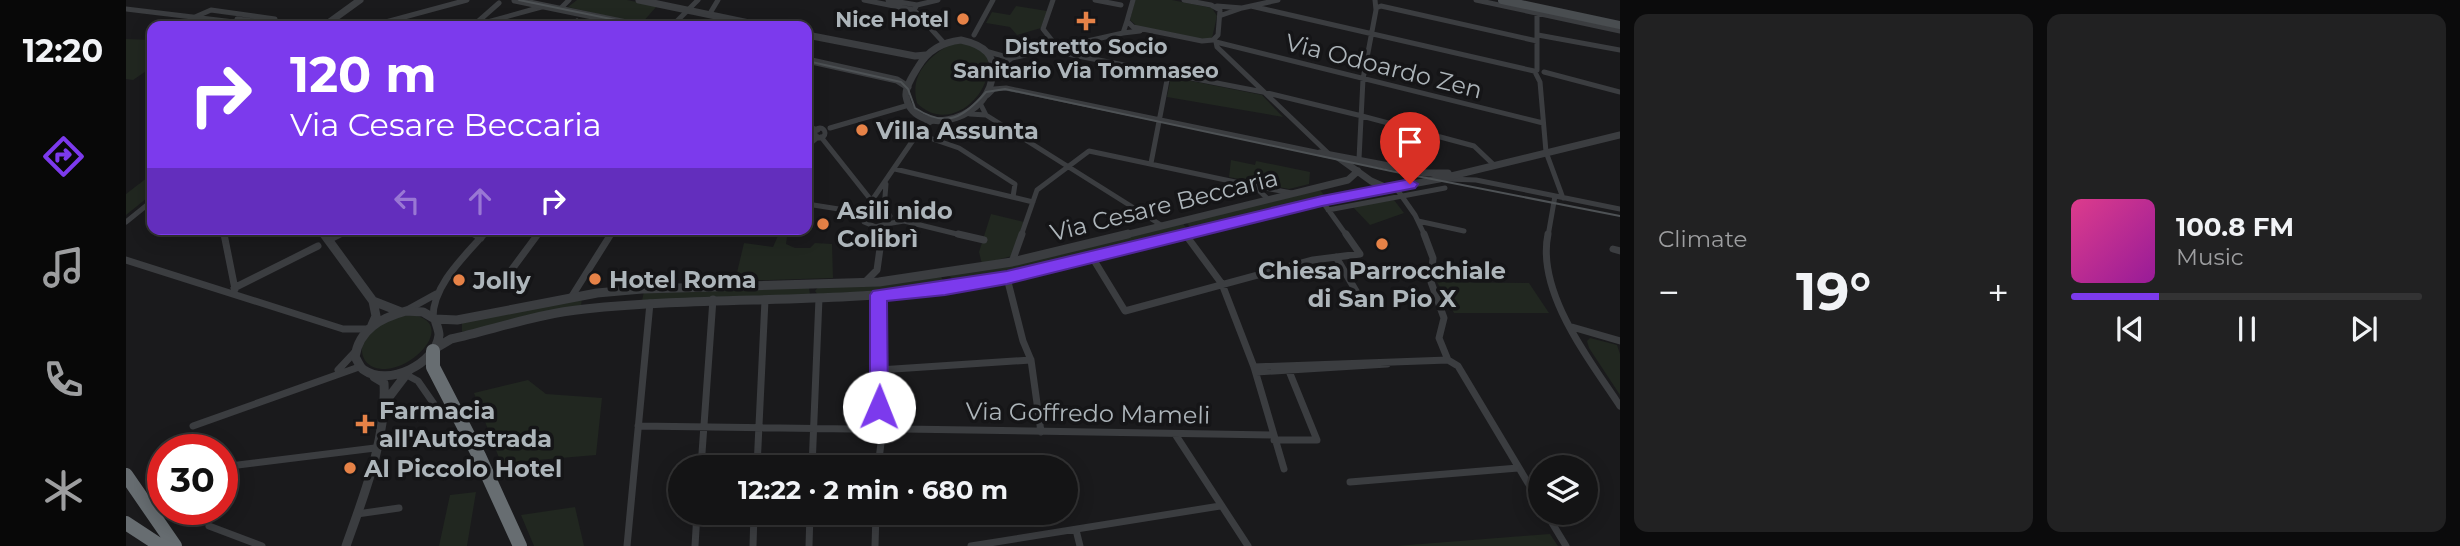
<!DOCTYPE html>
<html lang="en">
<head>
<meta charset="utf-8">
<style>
	body { margin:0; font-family:Montserrat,sans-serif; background:#212122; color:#f1f3f6; height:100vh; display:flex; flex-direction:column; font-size:26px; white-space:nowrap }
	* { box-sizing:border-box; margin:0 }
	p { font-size:23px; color:#9d9ea0 }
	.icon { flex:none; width:38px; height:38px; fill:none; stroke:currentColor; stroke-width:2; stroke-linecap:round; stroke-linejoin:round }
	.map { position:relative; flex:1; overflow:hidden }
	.drawer { display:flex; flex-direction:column; gap:14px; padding:14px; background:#0b0b0c; width:840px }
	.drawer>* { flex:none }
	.hud { position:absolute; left:21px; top:21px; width:665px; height:214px; border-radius:14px; box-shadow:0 4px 18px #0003,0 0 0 2px #333334; background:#7c3aed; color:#fff; overflow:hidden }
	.controls { position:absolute; left:1402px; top:455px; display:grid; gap:14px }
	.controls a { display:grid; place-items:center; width:70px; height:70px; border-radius:50%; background:#141415; box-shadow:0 4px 18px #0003,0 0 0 2px #333334; font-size:35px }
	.speed { position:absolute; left:21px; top:434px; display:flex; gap:14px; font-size:35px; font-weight:700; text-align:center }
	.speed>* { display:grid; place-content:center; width:91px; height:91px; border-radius:50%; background:#141415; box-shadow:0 4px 18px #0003,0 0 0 2px #333334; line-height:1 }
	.speed .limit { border:10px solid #d22; background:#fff; color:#111 }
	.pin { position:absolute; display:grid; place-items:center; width:60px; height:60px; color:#fff; margin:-72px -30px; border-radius:50% 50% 50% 0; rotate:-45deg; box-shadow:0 0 7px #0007 }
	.pin .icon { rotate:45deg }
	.me { position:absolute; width:77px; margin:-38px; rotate:1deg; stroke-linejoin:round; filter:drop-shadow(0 0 5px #0008) }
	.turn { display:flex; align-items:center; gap:24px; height:147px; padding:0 28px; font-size:32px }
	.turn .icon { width:91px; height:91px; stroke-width:2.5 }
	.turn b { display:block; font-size:49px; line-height:60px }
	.lanes { display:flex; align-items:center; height:66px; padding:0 28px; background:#0003; justify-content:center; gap:35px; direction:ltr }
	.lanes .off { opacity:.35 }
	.big { font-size:52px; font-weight:700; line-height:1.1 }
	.drawer .widget { flex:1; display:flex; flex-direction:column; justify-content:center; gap:10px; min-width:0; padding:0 24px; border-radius:14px; background:#212122 }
	.song { display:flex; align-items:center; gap:21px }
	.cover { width:84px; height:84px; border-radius:10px; background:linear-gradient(135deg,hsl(330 70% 55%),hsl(300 70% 35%)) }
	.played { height:7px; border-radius:4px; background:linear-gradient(90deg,#7c3aed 25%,#333334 25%) }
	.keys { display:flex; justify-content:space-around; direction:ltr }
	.heat { display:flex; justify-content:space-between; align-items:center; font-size:38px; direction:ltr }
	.drawer .tiles { flex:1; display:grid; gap:14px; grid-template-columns:repeat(2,1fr) }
	.trip { position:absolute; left:542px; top:455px; width:410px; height:70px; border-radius:35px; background:#141415; box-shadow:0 4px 18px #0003,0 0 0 2px #333334; font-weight:700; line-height:70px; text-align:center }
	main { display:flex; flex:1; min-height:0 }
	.tab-bar { display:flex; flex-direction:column; width:126px; justify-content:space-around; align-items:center; background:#080808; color:#9d9ea0 }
	.tab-bar .icon { width:49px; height:49px }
	.tab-bar .selected { color:#7c3aed }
	.tab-bar b { font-size:32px; color:#f1f3f6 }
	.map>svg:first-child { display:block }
	.green { fill:#212720 }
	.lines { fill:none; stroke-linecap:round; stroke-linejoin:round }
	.minor-far1 { stroke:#3b3d40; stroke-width:5 }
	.minor { stroke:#3b3d40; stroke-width:7 }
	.tertiary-far1 { stroke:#3b3d40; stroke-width:7 }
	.tertiary { stroke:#3b3d40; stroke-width:9 }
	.secondary { stroke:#494d50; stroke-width:8 }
	.motorway { stroke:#676d71; stroke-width:14 }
	.tram { stroke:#4e5255; stroke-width:2 }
	.route { fill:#7c3aed; stroke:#51269a; stroke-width:2 }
	.poi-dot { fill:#e68247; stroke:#151517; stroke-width:2.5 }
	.labels { text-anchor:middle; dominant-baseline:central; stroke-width:7; stroke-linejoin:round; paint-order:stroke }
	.far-poi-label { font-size:21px; font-weight:bold; fill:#adb5ba; stroke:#151517; text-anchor:end }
	.street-label { font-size:24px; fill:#adb5ba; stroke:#151517 }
	.poi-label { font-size:24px; font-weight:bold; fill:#adb5ba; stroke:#151517; text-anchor:start }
</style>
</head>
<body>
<main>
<nav class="tab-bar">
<b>12:20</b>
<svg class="icon selected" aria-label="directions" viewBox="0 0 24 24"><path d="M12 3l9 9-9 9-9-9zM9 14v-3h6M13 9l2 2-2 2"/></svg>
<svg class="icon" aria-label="music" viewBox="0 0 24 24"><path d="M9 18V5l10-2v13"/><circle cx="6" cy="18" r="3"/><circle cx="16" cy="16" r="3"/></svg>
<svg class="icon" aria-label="phone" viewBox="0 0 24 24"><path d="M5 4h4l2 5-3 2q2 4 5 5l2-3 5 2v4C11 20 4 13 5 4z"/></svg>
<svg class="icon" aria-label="climate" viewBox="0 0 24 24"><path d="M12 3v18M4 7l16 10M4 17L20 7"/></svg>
</nav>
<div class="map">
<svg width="1494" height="546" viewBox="0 0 1494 546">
	<rect width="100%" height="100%" fill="#1a1a1c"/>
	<path class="green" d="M451 0H501L531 6 515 24 442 7Z
		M1009 0H1046L1086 8 1091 16 1086 38 1082 40 1013 28 1004 20Z
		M890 6 921 11 915 28 891 35 884 27 860 23 866 12 884 15Z
		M0 39 26 40V67L7 80 0 79Z
		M828 42 847 45 861 55C871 93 823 136 791 103 783 73 805 55 828 42Z
		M1045 77 1136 95 1157 117 1041 97Z
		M1105 160 1129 165 1130 161 1184 172 1183 184 1163 189 1103 177Z
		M26 174V194L0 215V194Z
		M1194 190 1201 199 1067 231 1060 222Z
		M1268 200 1278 213 1244 225 1226 206Z
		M865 214 898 222 886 256 856 264 853 252Z
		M1056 222 1063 232 883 274 826 283 827 279 823 276Z
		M655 229 662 230 660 244 669 248H684L689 243 706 244 707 278 609 281 618 243 647 247Z
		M815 277 819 283 814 286 692 295 689 291 693 286Z
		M1311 282 1403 283 1423 313H1328Z
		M683 287 684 295 516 301 518 291Z
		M456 297 455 307 336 332V322Z
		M281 314C332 319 293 367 260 369 231 370 229 340 250 326 259 321 271 318 281 314Z
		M1464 338 1491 345 1494 354V395L1463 348 1461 341Z
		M402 380 420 394 476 398 470 455 375 463 348 393Z
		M350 492 341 546H313L324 495Z
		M449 507 458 546H408L395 515Z
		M1424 534 1432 546H1270Z"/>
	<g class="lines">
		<path class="minor-far1" d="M738 0 788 10 791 5 762 0
			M927 0 917 29 932 48
			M969 0 995 5
			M1007 0 1001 21 1007 27 1076 41 1087 40 1092 35 1094 10 1085 5 1058 0
			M1350 0 1494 31
			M791 5 812 0
			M1091 6 1116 8 1096 15
			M1125 6 1408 71
			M1116 8 1152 0
			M1250 8 1255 6 1411 41
			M0 9 108 22
			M434 9 443 0
			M1411 9V70
			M788 10 817 42
			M583 15 592 0
			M69 17 85 10 149 19 143 26
			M111 19 137 22 143 26
			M1001 21 997 33 1014 31
			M348 25 373 3
			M245 26 341 0
			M347 26 419 6
			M446 26 451 21
			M546 26 572 0
			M848 35 867 0
			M1412 35 1494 50
			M1090 42 1417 123
			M1090 42 1091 47 1202 153
			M921 50 1137 92 1236 116 1348 146 1368 165
			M863 52 884 58
			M868 71 886 58 997 33
			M1418 72 1494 92
			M1410 74 1414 82 1420 152 1437 198
			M862 95 868 89 880 88 1194 153
			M855 105 860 115 1035 225
			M844 114 860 115
			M681 126 692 130
			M704 128 783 105
			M689 133a5 5 0 1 1 10 0a5 5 0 1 1-10 0Z
			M792 134 833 148 889 184 887 197
			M695 137 745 200
			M681 146 692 137
			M1233 159 1237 79 1250 10 1249 0
			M1025 163 1042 75
			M769 169 907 202
			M1322 179 1350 180 1494 209
			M1270 188 1289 215 1299 236
			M1142 199 1128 186 1166 193
			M1196 201 1221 236
			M681 204 719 210 740 209 796 127 808 120
			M746 207 761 211 764 216 760 224 750 227 738 222 737 212Z
			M758 209 760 184
			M1202 210 1319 188
			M1292 221 1338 231
			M0 222 26 201
			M760 224 778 221 839 236
			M97 229 98 236
			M341 229 351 236
			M211 236 224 229
			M357 236 362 229
			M410 236 415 229
			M484 236 488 229
			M755 236 758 225
			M895 236 911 190 963 151 1128 186
			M1422 236 1429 196"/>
		<path class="minor" d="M98 234 109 289
			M348 234 355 238
			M832 234 858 240
			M1059 234 1096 284 1128 367 1158 469
			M1422 234C1410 292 1463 359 1494 406
			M202 240 214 234
			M1487 249 1494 251
			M966 257 999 311 1187 260 1234 254 1220 234
			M1210 257 1230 291
			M0 260 217 329H242
			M886 262 896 234
			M881 278 897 341 905 360 915 432
			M378 280 412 234
			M738 283 751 270 756 234
			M108 288 192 246
			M446 296 485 234
			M281 310 310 294
			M307 317C307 285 338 257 358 234
			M1446 327 1494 341
			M1322 360 1332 366 1414 503
			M1128 367 1322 360 1313 338 1318 318 1305 282 1307 258 1298 234
			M212 370 228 353
			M753 370 905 360
			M1130 372 1261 364
			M279 374 292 381 308 404
			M745 429a7 7 0 1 1 14 0a7 7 0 1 1-14 0Z
			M749 422 753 407V295
			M758 425 778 429 1146 435
			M67 426 233 367
			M512 426 725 429 746 425
			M1049 434 1122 546
			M1148 440H1191L1163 371
			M96 467 249 448
			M575 467 587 299
			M631 467 639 300
			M686 467 693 298
			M752 467 756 435
			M1224 482 1392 468
			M1420 513 1440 546
			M231 514 273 508
			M83 526 136 546
			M950 530 954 546
			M501 546 524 303
			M569 546 571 513
			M627 546 628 513
			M683 546 684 513
			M749 546 750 513
			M845 546 1094 506"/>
		<path class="tertiary-far1" d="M389 0 515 26
			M513 0 638 26
			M198 26 234 0
			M681 35 789 56 800 55
			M835 40C858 45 871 55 866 79 857 125 786 136 780 96 779 87 787 75 792 67 802 50 816 42 835 40Z
			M681 60 771 80 782 87
			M1194 153 1300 173H1322
			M1213 158 1245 181 1261 188
			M195 229 200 236
			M995 236 1222 180 1232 171
			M1055 236 1196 201 1313 179 1494 135"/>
		<path class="tertiary" d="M198 234 247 301 275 312
			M280 311 297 312 309 319C310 324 313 330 313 335 310 364 262 387 238 370 234 368 232 361 229 357 233 329 255 318 280 311Z
			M309 319 331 320 471 293 516 289 753 282 886 262 1002 234
			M246 325 250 316 247 301
			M308 349 325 339C369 329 415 313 459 309 579 296 701 304 819 288 901 277 981 253 1062 234
			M260 401 282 372
			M220 546C238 495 261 438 258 383L248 377"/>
		<path class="secondary" d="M1376 0 1494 25"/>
		<path class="motorway" d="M307 351V367L353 456 394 546
			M0 475 49 546
			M0 523 35 546"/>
		<path class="tram" d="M393 0 519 26
			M681 61 775 82 782 89 789 108C821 129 838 117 860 92L879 89 1265 171 1494 216"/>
	</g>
	<path class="route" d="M1284 179 1292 184 1289 188 1196 206 881 284 819 295 761 301 762 407 759 413 753 415 746 413 744 407V295L747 291 881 271 1196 196Z"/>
	<g class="poi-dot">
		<circle cx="837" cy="19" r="7"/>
		<path d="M956.5 10.5h7v7h7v7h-7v7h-7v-7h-7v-7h7z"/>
		<circle cx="736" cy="130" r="7"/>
		<circle cx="697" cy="224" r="7"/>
		<circle cx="1256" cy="244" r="7"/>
		<circle cx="469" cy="279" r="7"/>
		<circle cx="333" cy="280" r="7"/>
		<path d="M235.5 413.5h7v7h7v7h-7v7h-7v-7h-7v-7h7z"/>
		<circle cx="224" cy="468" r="7"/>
	</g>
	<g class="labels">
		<g class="far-poi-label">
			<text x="823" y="19">Nice Hotel</text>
			<text x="960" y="46" text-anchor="middle">Distretto Socio<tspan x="960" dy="24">Sanitario Via Tommaseo</tspan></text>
		</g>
		<g class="street-label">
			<text transform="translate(1258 66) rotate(14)">Via Odoardo Zen</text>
			<text transform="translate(1038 205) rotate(-14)">Via Cesare Beccaria</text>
			<text transform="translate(962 413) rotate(1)">Via Goffredo Mameli</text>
		</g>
		<g class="poi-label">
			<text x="750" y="130">Villa Assunta</text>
			<text x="711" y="210">Asili nido<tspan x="711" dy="28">Colibrì</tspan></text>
			<text x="1256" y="270" text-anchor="middle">Chiesa Parrocchiale<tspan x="1256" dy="28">di San Pio X</tspan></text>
			<text x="483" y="279">Hotel Roma</text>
			<text x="347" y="280">Jolly</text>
			<text x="253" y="410">Farmacia<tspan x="253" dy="28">all'Autostrada</tspan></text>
			<text x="238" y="468">Al Piccolo Hotel</text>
		</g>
	</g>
</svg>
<div class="controls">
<a><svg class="icon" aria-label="layers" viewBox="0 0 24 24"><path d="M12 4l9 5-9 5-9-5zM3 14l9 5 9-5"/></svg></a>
</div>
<div class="speed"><div class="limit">30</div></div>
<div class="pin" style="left:1284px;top:184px;background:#d93025"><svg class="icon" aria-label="arrive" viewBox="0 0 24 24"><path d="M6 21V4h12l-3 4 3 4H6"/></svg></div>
<svg class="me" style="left:753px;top:407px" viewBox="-20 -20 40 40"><circle r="19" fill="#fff"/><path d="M0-13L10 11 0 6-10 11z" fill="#7c3aed"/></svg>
<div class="trip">12:22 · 2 min · 680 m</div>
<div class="hud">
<div class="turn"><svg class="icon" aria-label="right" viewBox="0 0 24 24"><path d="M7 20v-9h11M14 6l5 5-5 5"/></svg><div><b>120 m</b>Via Cesare Beccaria</div></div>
<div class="lanes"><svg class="icon off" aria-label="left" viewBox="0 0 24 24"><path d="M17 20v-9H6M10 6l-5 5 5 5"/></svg><svg class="icon off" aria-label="ahead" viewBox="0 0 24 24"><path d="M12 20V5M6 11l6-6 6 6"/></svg><svg class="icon" aria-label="right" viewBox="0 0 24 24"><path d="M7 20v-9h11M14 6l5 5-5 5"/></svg></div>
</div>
</div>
<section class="drawer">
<div class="tiles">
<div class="widget"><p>Climate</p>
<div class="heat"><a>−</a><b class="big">19°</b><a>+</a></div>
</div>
<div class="widget">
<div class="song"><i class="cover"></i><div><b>100.8 FM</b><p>Music</p></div></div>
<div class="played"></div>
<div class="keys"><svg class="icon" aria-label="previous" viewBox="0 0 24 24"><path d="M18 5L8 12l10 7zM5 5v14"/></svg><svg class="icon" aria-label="pause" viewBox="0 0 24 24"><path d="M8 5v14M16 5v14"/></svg><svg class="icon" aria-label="next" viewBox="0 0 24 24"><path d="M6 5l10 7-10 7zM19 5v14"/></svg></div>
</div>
</div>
</section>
</main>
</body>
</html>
